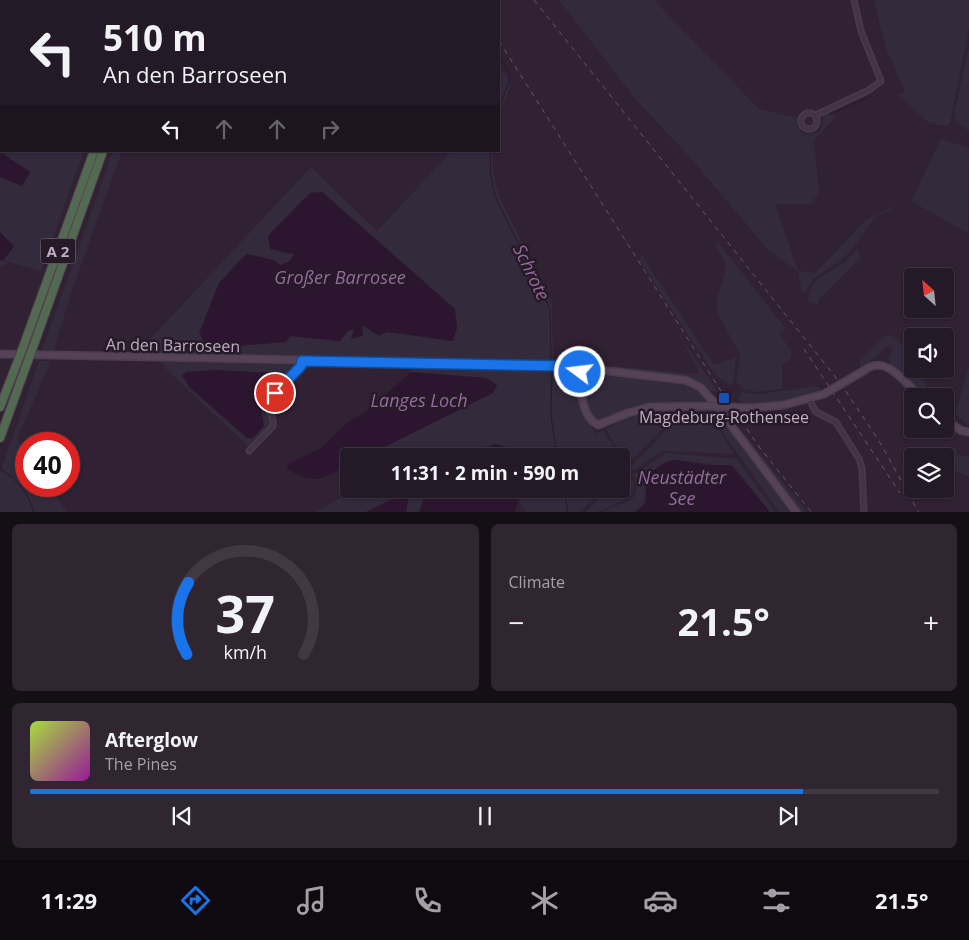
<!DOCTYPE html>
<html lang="en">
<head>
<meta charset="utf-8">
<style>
	body { margin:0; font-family:"Open Sans",sans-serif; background:#302632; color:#f1f3f6; height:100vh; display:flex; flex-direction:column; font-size:19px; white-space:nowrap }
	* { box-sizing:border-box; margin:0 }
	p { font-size:16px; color:#a3a0a7 }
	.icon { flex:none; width:28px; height:28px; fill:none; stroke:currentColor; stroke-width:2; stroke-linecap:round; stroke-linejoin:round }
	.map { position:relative; height:512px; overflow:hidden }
	.sheet { display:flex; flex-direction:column; gap:12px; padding:12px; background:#140e15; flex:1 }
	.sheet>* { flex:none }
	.top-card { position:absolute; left:0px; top:0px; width:500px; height:152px; box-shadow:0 1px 4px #0004,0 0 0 1px #413843; background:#241926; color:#f1f3f6; overflow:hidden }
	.needle { width:32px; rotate:333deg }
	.fabs { position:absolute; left:904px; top:268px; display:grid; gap:10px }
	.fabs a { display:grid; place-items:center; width:50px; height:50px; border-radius:5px; background:#241926; box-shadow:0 1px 4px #0004,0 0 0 1px #413843; font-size:25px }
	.speed { position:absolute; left:15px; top:432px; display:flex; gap:10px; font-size:25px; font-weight:700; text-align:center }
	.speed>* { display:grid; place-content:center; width:65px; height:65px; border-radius:50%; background:#241926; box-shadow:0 1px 4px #0004,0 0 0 1px #413843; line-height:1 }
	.speed .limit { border:8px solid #d22; background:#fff; color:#111 }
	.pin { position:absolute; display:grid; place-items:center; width:42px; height:42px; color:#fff; margin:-21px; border:2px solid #fff; border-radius:50%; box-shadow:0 1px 5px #0007 }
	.me { position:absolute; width:55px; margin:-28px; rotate:285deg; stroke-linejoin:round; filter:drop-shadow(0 0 4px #0008) }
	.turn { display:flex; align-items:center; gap:18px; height:105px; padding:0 20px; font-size:22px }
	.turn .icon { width:65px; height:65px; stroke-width:2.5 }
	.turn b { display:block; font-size:35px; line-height:42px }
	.lanes { display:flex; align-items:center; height:48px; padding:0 20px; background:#0003; justify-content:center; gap:25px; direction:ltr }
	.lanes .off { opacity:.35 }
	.big { font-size:38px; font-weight:700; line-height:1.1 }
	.sheet .tile { flex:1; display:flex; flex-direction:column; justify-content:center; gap:8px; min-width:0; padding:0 18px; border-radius:8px; background:#302632 }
	.sheet .dial { align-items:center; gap:0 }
	.dial svg { height:130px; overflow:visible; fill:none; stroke:#413843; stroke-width:7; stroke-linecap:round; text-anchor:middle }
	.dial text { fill:#f1f3f6; stroke:none }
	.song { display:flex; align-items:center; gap:15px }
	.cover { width:60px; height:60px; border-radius:8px; background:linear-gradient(135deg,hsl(80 70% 55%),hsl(300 70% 35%)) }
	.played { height:5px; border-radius:2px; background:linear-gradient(90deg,#1a73e8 85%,#413843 85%) }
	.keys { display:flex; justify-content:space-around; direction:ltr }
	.heat { display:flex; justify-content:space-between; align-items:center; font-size:28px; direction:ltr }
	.sheet .tiles { flex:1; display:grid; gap:12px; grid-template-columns:1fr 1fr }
	.tile:last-child { grid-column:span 2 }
	.trip { position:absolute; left:340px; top:448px; width:290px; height:50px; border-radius:5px; background:#241926; box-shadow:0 1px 4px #0004,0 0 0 1px #413843; font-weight:700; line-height:50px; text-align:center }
	.tab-bar { display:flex; height:80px; justify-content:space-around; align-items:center; background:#0e0a0f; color:#a3a0a7 }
	.tab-bar .icon { width:35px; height:35px }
	.tab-bar .current { color:#1a73e8 }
	.tab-bar b { font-size:22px; color:#f1f3f6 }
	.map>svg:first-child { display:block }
	.green { fill:#332b3c; fill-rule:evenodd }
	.water { fill:#2c162f }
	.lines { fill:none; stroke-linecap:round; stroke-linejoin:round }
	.stream { stroke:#2c162f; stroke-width:1 }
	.street-casing { stroke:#4b3d4e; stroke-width:7 }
	.secondary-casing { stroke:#4b3d4e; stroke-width:9 }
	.highway-casing { stroke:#4c3e4e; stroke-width:10 }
	.street { stroke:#423444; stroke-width:4.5 }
	.secondary { stroke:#554257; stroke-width:6 }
	.highway { stroke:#546952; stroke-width:8 }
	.rail { stroke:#68566b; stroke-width:1; stroke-dasharray:5 5; stroke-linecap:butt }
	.secondary-bridge-casing { stroke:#4b3d4e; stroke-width:9; stroke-linecap:butt }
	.highway-bridge-casing { stroke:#4c3e4e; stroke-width:10; stroke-linecap:butt }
	.secondary-bridge { stroke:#554257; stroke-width:6 }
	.highway-bridge { stroke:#546952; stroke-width:8 }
	.route-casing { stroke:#114b97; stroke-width:12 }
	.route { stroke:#1a73e8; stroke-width:9 }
	.transit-dot { fill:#1a4fb4; stroke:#261a28; stroke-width:2 }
	.labels { text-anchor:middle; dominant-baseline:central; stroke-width:5; stroke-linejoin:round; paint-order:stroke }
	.shield { fill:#261a28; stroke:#918293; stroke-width:1 }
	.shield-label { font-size:15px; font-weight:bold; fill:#bfaec1 }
	.street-label { font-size:16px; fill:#bfaec1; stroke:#261a28 }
	.poi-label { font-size:16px; fill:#bfaec1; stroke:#261a28 }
	.water-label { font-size:18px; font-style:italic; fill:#956a9d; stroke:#261a28 }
</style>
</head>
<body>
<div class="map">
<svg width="969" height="513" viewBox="0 0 969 513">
	<rect width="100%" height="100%" fill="#302133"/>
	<path class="green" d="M559 0H654L759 109 795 118 799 116V130L805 135 818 133 822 128 823 116 828 113 830 116 834 114V119L814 140 819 192 811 204H775L798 271 815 273 866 220 894 206C889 213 880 212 875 218 863 232 855 249 840 261 827 271 813 274 806 291L802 292 798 271 769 251 687 154 637 101Z
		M874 0H969V28L950 123 946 126 929 123 898 95 905 91 885 46Z
		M969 47V131L956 122 954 114Z
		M503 70 511 84 499 115V81Z
		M0 130 1 151H84L41 271 5 261 7 264 0 267V260L3 261 14 246 0 232V177L22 186 30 172 0 152Z
		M941 139 969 148 968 233 911 201Z
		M113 151H122L70 296 54 350H42Z
		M452 151H492L494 179 500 197 552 304 553 359 555 361 160 355 139 351 311 167 377 231ZM322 192 455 309 453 340 387 332 362 324 349 330 340 341 290 336 260 343 228 345 219 284 239 260 247 254 273 260 281 265 290 261 294 254 280 252 268 236 310 193Z
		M718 242 786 329 779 333 792 352 790 360 782 364V389L756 392 743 389 736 381 740 355 716 310 718 296 725 273V261L715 245Z
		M857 249 861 258 820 298 818 305 808 302C811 277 821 278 840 265 846 261 852 255 857 249Z
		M642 256 714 365 736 357 734 380 731 386C716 377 707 367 701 351L699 352 639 259Z
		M675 328 717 391H710L718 404 701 385 613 370 611 366 698 374 699 371Z
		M891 335C900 339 912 358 912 369H916L932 396H924L891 366 889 359 893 350 889 345 862 368 860 366V360L885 336Z
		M39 361H51L17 439 26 453V486H49L67 512H0V473Z
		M163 362 300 364 267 399C275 430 271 427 250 448L166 369ZM267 372 273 382 259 395 247 438 231 422 242 373Z
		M412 365 574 371 581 408 596 434 603 430 619 456H519L506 447 495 444 463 456H367L493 393 497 386 487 378 411 372Z
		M969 367V426L955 413Z
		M593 372 680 382 694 386 711 403 648 405 599 421C584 415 584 392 582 378Z
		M815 386 821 388 819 393C793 401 769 405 742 405L738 397 742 392 760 394Z
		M673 409 713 410 703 418H674L626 465 606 429 628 417Z
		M721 410 727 411 735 425H737L807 512H800Z
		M718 415 719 429 734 454 663 451 631 472 629 469 675 421 714 420Z
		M724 421 745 452 794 512H779L723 433 720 423Z
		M949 448H956L958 455 969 457V477L947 467Z
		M667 453 737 459 775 512H770L734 467 675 460C634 466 655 504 637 512 628 513 612 512 602 513 621 499 644 507 633 475Z
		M626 472C633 479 637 488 630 497L598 512H586L609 489H621V477Z
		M356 489H426L396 497 366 512 313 513Z
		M521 489H604L580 512H527L519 502Z
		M420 493H424L425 496 419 512 406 513 408 499Z"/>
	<path class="water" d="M0 0H102L1 1V130Z
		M0 152 30 172 22 186 0 177Z
		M322 192 455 309 457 328 453 341 387 332 379 336 362 325 363 336 351 339 354 329 348 331 340 341 290 336 286 342 238 346 206 345 199 333 219 283 247 254 273 260 281 265 290 261 294 254 270 249 268 236 310 193Z
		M0 232 14 246 3 261 0 260Z
		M217 370 272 373 273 382 259 395 264 426 253 438H247L189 387 182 375 187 372Z
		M411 372 487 378 497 385 493 393 367 456H349V465C319 479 317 486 287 469L288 464 321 448 348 422 364 413Z
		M495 444 510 448 519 456H463Z
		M675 460 708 465H731L770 512H635L645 504C647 497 645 490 646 483 648 472 664 462 675 460Z
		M426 489H521L515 512H419L425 496 424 493 408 499 406 512H366L396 497Z"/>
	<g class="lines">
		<path class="stream" d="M462 0 463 1
			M499 56 511 76 499 108
			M831 114 872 96
			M490 151 491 177 495 196 550 309 551 361
			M552 368 551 416 557 456
			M0 469C17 478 29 494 34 513
			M564 489 568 513"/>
		<defs>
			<path id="street" d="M801 121a8 8 0 1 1 16 0a8 8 0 1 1-16 0Z
				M816 115 869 90 881 81 861 31 854 0
				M809 399 816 412 836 422 859 459 862 468 864 513
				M249 451 273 426C275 417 267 411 268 402 269 395 294 372 301 365L302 361"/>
			<path id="secondary" d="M0 354 554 365 575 367 580 371
				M865 370C886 354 904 382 920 396
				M580 371 590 369 685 380 700 387 712 400 797 513
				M580 371C581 387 580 416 598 425L628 413 650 407 710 406
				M750 408 784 405 824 394
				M945 419 960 430 969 432"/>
			<path id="highway" d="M148 1V0
				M158 1V0
				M22 350 94 151
				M32 350 103 151
				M0 407 19 358
				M0 438 29 358"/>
		</defs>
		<use href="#street" class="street-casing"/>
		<use href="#secondary" class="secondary-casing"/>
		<use href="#highway" class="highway-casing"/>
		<use href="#street" class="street"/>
		<use href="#secondary" class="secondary"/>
		<use href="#highway" class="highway"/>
		<path class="rail" d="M470 0 471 1
			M534 0 841 384 881 444 919 513
			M499 41 724 396 760 448 812 513
			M804 349 900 493"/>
		<defs>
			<path id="secondary-bridge" d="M824 394 865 370
				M710 406 750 408"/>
			<path id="highway-bridge" d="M19 358 22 350
				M29 358 32 350"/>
		</defs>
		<use href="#secondary-bridge" class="secondary-bridge-casing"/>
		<use href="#highway-bridge" class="highway-bridge-casing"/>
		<use href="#secondary-bridge" class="secondary-bridge"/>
		<use href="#highway-bridge" class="highway-bridge"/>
	</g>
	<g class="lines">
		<defs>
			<path id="route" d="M275 393 301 366 302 361 563 366 577 368 580 372"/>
		</defs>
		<use href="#route" class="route-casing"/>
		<use href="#route" class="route"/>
	</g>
	<rect class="transit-dot" x="718" y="392" width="12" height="12" rx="2.5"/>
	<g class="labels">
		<rect class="shield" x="40.5" y="238.5" width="35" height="25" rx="4"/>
		<g class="shield-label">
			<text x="58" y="251">A 2</text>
		</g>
		<g class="street-label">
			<text transform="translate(173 345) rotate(1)">An den Barroseen</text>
		</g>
		<g class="poi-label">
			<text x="724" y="417">Magdeburg-Rothensee</text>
		</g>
		<g class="water-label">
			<text transform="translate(532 272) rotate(64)">Schrote</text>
			<text x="340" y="277">Großer Barrosee</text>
			<text x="419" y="400">Langes Loch</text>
			<text x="682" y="477">Neustädter<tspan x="682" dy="21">See</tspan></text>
		</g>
	</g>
</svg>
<div class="fabs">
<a><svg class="needle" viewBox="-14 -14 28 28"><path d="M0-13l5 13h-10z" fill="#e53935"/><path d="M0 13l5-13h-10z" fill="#a3a0a7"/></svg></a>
<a><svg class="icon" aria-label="sound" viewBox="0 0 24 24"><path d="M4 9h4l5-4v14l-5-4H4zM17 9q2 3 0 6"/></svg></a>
<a><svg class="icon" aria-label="search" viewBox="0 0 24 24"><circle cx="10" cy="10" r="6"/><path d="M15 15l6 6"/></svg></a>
<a><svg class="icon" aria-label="layers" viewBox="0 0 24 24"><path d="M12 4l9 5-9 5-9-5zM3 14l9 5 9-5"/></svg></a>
</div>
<div class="speed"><div class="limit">40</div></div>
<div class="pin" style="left:275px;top:393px;background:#d93025"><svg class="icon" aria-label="arrive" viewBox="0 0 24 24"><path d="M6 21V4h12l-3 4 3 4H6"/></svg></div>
<svg class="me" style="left:580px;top:372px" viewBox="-20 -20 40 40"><circle r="17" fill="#1a73e8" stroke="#fff" stroke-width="3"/><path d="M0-11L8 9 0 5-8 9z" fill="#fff"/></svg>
<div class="trip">11:31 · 2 min · 590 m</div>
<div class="top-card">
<div class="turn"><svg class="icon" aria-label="left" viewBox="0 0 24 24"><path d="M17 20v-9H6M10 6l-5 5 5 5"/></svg><div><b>510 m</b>An den Barroseen</div></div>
<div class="lanes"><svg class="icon" aria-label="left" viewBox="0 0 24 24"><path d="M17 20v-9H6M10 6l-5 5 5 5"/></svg><svg class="icon off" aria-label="ahead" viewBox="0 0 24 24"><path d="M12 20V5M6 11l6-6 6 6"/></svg><svg class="icon off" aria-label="ahead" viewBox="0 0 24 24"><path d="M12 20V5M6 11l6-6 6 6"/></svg><svg class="icon off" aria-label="right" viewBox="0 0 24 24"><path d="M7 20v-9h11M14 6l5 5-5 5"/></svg></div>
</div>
</div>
<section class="sheet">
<div class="tiles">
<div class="tile dial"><svg viewBox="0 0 100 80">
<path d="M14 69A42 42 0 1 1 86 69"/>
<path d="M14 69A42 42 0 0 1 15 25" stroke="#1a73e8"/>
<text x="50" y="56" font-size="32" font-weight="700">37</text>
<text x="50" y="72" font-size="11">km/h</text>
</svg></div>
<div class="tile"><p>Climate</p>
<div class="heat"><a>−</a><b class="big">21.5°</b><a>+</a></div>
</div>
<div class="tile">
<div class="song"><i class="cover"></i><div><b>Afterglow</b><p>The Pines</p></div></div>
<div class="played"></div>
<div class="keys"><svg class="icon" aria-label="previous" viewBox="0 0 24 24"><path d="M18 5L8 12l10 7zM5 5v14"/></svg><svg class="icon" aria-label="pause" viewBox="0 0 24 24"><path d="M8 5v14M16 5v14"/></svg><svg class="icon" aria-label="next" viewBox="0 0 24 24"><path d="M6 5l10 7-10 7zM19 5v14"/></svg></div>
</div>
</div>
</section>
<nav class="tab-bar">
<b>11:29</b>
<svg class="icon current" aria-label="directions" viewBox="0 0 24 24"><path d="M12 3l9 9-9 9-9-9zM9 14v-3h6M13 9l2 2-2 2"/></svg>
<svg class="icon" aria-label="music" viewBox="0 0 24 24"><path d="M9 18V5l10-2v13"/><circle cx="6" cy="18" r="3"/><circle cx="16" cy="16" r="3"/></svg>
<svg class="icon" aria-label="phone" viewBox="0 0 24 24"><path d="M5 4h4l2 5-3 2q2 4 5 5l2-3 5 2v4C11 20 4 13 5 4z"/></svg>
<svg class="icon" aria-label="climate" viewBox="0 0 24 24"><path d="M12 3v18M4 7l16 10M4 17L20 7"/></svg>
<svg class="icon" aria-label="car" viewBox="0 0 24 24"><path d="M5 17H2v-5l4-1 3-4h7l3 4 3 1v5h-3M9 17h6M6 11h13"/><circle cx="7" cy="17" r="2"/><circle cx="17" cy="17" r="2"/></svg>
<svg class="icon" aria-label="filters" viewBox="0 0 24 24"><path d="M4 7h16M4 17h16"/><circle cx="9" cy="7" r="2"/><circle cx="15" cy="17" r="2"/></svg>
<b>21.5°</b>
</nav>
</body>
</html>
